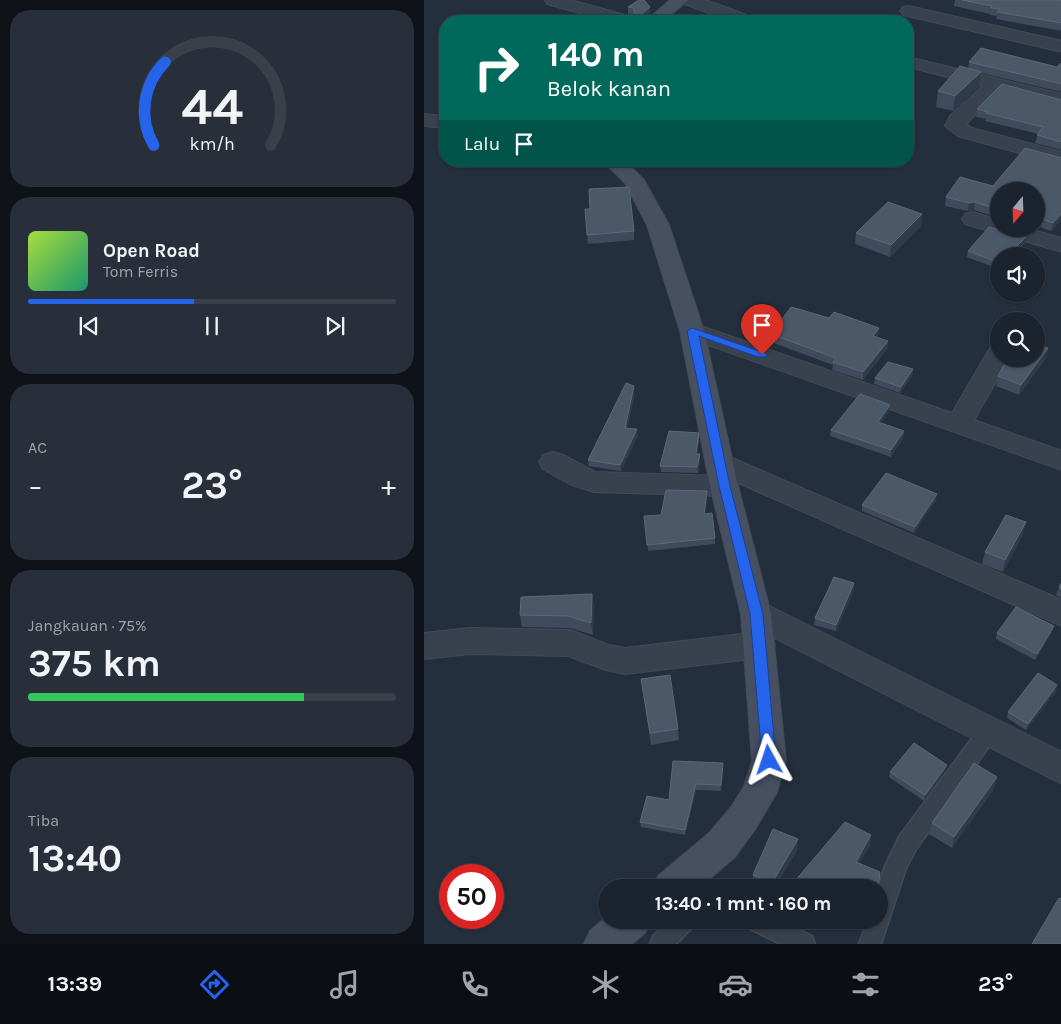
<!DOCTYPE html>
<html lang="id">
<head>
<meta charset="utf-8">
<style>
	body { margin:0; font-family:Karla,sans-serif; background:#282f3a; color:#f1f3f6; height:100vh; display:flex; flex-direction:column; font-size:19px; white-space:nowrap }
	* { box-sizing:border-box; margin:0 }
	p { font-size:16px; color:#a0a4aa }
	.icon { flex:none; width:28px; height:28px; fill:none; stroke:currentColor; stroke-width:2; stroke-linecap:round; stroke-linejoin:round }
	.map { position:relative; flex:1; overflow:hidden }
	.drawer { display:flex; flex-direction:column; gap:10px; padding:10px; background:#0f1319; width:424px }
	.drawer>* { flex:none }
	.guide { position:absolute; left:15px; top:15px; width:475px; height:152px; border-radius:20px; box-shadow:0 1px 4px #0004,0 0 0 1px #39404a; background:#00695c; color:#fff; overflow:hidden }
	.needle { width:32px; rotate:199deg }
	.controls { position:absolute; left:566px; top:182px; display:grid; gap:10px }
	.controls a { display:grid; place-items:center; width:55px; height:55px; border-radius:50%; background:#1b232e; box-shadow:0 1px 4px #0004,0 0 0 1px #39404a; font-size:25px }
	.speed { position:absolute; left:15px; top:864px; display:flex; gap:10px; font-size:25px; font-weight:700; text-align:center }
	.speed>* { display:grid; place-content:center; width:65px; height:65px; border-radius:50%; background:#1b232e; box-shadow:0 1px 4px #0004,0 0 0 1px #39404a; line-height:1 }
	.speed .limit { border:8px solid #d22; background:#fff; color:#111 }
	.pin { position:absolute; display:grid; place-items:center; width:42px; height:42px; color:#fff; margin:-51px -21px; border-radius:50% 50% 50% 0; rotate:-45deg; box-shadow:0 0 5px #0007 }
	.pin .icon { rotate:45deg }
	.me { position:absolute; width:55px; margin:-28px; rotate:355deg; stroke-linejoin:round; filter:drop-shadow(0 0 4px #0008) }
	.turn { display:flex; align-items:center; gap:18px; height:105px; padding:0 25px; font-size:22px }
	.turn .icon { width:65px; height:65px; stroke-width:2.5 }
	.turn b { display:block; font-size:35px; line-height:42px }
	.then { display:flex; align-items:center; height:48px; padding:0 25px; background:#0003; gap:10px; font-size:19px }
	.big { font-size:38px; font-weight:700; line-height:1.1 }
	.drawer .card { flex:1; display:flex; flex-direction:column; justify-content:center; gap:8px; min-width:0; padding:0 18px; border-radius:20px; background:#282f3a }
	.drawer .dial { align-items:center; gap:0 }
	.dial svg { height:130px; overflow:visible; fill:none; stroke:#39404a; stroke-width:7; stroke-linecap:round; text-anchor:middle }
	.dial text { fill:#f1f3f6; stroke:none }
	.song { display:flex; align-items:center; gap:15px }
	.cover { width:60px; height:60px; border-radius:8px; background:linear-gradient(135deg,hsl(80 70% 55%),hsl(160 70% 35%)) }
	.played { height:5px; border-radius:2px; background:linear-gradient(90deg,#2563eb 45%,#39404a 45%) }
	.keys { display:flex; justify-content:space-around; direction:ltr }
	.heat { display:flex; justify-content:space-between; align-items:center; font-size:28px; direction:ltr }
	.charge { height:8px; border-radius:4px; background:linear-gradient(90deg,#34c759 75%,#39404a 0) }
	.trip { position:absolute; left:174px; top:879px; width:290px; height:50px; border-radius:25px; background:#1b232e; box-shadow:0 1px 4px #0004,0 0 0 1px #39404a; font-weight:700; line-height:50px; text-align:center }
	.tab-bar { display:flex; height:80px; justify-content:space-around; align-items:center; background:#0b0e12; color:#a0a4aa }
	.tab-bar .icon { width:35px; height:35px }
	.tab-bar .on { color:#2563eb }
	.tab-bar b { font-size:22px; color:#f1f3f6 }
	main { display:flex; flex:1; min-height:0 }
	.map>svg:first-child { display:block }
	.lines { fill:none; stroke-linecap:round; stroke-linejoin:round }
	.lane-casing { stroke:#414a57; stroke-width:3 }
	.street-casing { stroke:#414a57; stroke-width:2 }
	.secondary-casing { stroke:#414a57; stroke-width:2 }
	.lane { fill:#38414e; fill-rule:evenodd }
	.street { fill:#38414e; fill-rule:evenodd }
	.secondary { fill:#465061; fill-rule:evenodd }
	.wall { fill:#3f4b5c }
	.shaded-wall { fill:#2f3b4b }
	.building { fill:#4b5868; stroke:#5c6777 }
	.route { fill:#2563eb; stroke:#184099 }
</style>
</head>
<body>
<main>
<section class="drawer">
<div class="card dial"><svg viewBox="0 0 100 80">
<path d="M14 69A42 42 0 1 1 86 69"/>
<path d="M14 69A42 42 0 0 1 21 18" stroke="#2563eb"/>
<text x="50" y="56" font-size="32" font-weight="700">44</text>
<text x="50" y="72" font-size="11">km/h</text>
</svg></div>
<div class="card">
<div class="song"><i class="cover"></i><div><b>Open Road</b><p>Tom Ferris</p></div></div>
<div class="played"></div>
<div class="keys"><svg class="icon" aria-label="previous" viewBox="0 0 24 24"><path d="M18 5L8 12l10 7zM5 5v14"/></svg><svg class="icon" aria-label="pause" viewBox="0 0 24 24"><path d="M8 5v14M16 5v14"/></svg><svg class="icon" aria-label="next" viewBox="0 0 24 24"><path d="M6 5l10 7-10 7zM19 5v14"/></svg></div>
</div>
<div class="card"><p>AC</p>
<div class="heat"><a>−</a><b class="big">23°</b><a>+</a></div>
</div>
<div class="card"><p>Jangkauan · 75%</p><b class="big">375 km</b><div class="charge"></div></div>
<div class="card"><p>Tiba</p><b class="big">13:40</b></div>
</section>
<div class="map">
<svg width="638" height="944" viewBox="0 0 638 944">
	<rect width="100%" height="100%" fill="#242f3e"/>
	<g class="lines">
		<defs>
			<path id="lane" d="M564 724 571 726 574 732 571 738 491 851 482 868 457 944H435L444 920H455L454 888 461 866 475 837 557 726Z
				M245 920H271L268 928 252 944H226L229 936Z
				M321 920H355L388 936 391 944H357L324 928Z"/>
			<path id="street" d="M121 0H147L208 17 211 21H184L123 4Z
				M258 0H282L328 17 331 21H307L260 4Z
				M485 6 638 41V52L479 15 476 11 479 7Z
				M484 57 638 94V106L576 90 542 124 548 128 638 152V165L534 136 521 126 526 116 559 86 484 67Z
				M0 114 21 116V128L0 126Z
				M549 212 575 220V229H605L638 238V252L541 224 538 219 541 214Z
				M595 313 604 315 606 321H582L586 315Z
				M268 323 528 413 566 348 575 346V359H585L550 420 638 451V470L259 336 256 331 259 326Z
				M129 452 139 455 171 472 298 476 286 471 282 464 286 457 296 454 306 457 638 600V626L312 482 314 486 310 493 300 496 170 492 145 484 119 469 115 462 119 455Z
				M332 602 343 605 638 752V784L321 623 317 614 321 605Z
				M45 628 146 630 185 645 201 648 335 632 346 636 351 645 346 654 335 658 201 674 182 670 144 656 45 654 0 659V633Z"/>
			<path id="secondary" d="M246 0H264L240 21H222Z
				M179 161H201L220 180 245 225 280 331 314 486 347 614 362 761 353 792 332 828 311 857 275 888H229L234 876 285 833 308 806 320 786 328 761 317 614 286 486 256 331 223 225 201 183Z
				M182 917V920H227L221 933 208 944H160L166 931Z"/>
		</defs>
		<use href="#lane" class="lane-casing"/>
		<use href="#street" class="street-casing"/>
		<use href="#secondary" class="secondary-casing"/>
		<use href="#lane" class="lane"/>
		<use href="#street" class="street"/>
		<use href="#secondary" class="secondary"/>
	</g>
	<path class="wall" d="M531 0H632L638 1V31L572 19 573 16 566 15V14L530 6Z
		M204 7 226 15H207L204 14Z
		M545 62 633 67 638 62V92L557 73 555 87 529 111 512 107 514 91 544 68Z
		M638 100V150L611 143 614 134 561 121 562 119 552 117 553 109Z
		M601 148 638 158V218L627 231 616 227 614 230 611 229H612V191H575V218L550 210 544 211 521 206 522 197 536 177 569 186Z
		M161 209 210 231V240L164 244Z
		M498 214 497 226 466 257 431 244 432 233Z
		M601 243 588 256H575V269L543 257 544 251Z
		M405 318 455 328 454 336 453 338 464 341 463 349 439 380 408 370 409 365 347 342V334Z
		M624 348 622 358 595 395 572 386 574 376Z
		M488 376 476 393 450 384 451 378Z
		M211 393 203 428 214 435 197 471 165 466 164 460Z
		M466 405 465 411 457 423 480 431 479 438 467 457 406 436 407 430Z
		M275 439 273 454H276V461L274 473 237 472 236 466Z
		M283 497 281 514 291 538V544L224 551 220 516 237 515Z
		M512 500 490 533 438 511V505Z
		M602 522 599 534 579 572 558 564 561 552Z
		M638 582V598L632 595 635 587Z
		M430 590 412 631 390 625 391 618Z
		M170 606 169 635 146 628 98 627 96 615Z
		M628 632 611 660 572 639 573 633Z
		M217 679 254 729 255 740 227 745Z
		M633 685 632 691 602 730 583 718 584 712Z
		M249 761 299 769 297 791 272 790 261 835 217 827 216 822 245 800Z
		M522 770 500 801 465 777 466 772Z
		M570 789 528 848 505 834 508 823Z
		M373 850 351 888H333L329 886V875Z
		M413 920H442L438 930Z"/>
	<path class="shaded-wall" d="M226 7V15L219 21H210Z
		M557 72 555 87 529 111 531 96Z
		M551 202 550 210 544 211 545 203Z
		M638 213V218L627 231 629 223Z
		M498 214 497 226 466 257 467 245Z
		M618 219 616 227 614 230 616 221Z
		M602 237 601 243 588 256H583Z
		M455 328 454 336 448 344 449 336Z
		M464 341 463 349 439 380V372Z
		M624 348 622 358 595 395 597 385Z
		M489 369 488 376 476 393 477 387Z
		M210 386 211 393 201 434V428Z
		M466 405 465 411 453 429 454 422Z
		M213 429 214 435 197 471 196 465Z
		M480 431 479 438 467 457V450Z
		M275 433V439L272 460V454Z
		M276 454V461L274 473 273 467Z
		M283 491V497L280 520V514Z
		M513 494 512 500 490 533 491 527Z
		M602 522 599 534 579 572 581 560Z
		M430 583V590L412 631V625Z
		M168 594 170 606 169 635 167 623Z
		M630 626 628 632 611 660 613 654Z
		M633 685 632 691 602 730 604 724Z
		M523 765 522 770 500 801 501 795Z
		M573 777 570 789 528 848 530 837Z
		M272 784V790L261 835V830Z
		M447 835 446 846 430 872 432 862Z
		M374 839 373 850 351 888H348V883Z
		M440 920H442L438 930Z"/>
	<path class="building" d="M215 0H220L226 7 210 21H180L190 15H212L209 8 204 7Z
		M538 0H632L638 1V23L573 12 576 9 567 8 568 6Z
		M557 48 633 67 638 62V84L545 62Z
		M536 66 557 72 531 96 514 91Z
		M578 84 638 100V142L613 135 619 127 562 113 564 112 553 109Z
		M601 148 638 158V213L629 223 618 219 616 221H612V191H575V210L551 202 545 203 522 197 536 177 569 186Z
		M205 187 210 231 163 235 161 209H166L165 189Z
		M464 202 498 214 467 245 432 233Z
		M565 227 602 237 583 256H575V263L544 251Z
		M367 307 405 318 410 312 455 328 449 336 464 341 439 372 409 362 412 358 347 334Z
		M612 344 624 348 597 385 574 376 583 359H612Z
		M464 362 489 369 477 387 451 378Z
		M202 383 210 386 201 428 213 429 196 465 164 460Z
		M436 394 466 405 454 422 480 431 467 450 407 430Z
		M245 431 275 433 272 454H276L273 467 236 466Z
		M462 473 513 494 491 527 438 505Z
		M242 490 283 491 280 514 288 513 291 538 223 545 220 516 237 515Z
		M582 515 602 522 581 560 561 552Z
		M410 577 430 583 412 625 391 618Z
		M638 582V588L635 587Z
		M168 594 167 623 144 616 96 615 97 597Z
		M592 607 630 626 613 654 573 633Z
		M614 673 633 685 604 724 584 712Z
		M246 675 254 729 226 733 217 679Z
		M490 743 523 765 501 795 466 772Z
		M249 761 299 763 297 785 272 784 261 830 216 822 223 796 245 800Z
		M550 763 573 777 530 837 508 823Z
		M421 822 447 835 432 862 456 872 454 888H365Z
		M349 829 374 839 348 883 329 875Z
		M635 898 638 899V944H608Z"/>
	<path class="route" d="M268 328 341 353 343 355 341 357H334L275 336 306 486 339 614 352 760 350 765 345 767 340 765 338 760 326 614 295 486 263 331Z"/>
</svg>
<div class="controls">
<a><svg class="needle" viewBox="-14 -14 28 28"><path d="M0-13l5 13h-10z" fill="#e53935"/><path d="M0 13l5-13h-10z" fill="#a0a4aa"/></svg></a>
<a><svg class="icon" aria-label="sound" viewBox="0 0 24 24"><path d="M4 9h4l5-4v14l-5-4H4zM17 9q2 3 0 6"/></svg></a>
<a><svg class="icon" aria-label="search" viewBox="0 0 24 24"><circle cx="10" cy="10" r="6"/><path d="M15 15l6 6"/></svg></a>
</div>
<div class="speed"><div class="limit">50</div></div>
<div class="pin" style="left:338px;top:355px;background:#d93025"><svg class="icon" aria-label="arrive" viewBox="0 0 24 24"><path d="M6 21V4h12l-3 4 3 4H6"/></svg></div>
<svg class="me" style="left:345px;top:760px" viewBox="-20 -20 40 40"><path d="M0-17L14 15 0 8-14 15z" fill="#2563eb" stroke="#fff" stroke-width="4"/></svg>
<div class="trip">13:40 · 1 mnt · 160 m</div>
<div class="guide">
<div class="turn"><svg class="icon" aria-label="right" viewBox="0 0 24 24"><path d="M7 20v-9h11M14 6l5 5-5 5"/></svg><div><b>140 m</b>Belok kanan</div></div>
<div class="then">Lalu<svg class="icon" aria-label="arrive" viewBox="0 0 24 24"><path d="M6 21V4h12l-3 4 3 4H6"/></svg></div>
</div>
</div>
</main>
<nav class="tab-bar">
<b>13:39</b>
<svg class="icon on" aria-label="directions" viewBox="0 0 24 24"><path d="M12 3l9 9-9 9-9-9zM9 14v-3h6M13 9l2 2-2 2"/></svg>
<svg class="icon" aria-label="music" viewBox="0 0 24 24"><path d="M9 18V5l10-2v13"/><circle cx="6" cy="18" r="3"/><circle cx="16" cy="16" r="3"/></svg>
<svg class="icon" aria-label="phone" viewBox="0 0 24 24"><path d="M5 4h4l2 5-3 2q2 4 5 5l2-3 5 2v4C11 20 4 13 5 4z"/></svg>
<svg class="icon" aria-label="climate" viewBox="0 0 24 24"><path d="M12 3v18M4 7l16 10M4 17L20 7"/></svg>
<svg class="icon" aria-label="car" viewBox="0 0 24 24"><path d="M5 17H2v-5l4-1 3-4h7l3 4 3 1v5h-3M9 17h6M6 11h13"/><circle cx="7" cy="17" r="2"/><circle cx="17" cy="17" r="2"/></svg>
<svg class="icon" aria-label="filters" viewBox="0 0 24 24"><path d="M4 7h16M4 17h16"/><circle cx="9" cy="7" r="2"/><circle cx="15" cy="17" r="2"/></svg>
<b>23°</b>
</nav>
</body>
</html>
